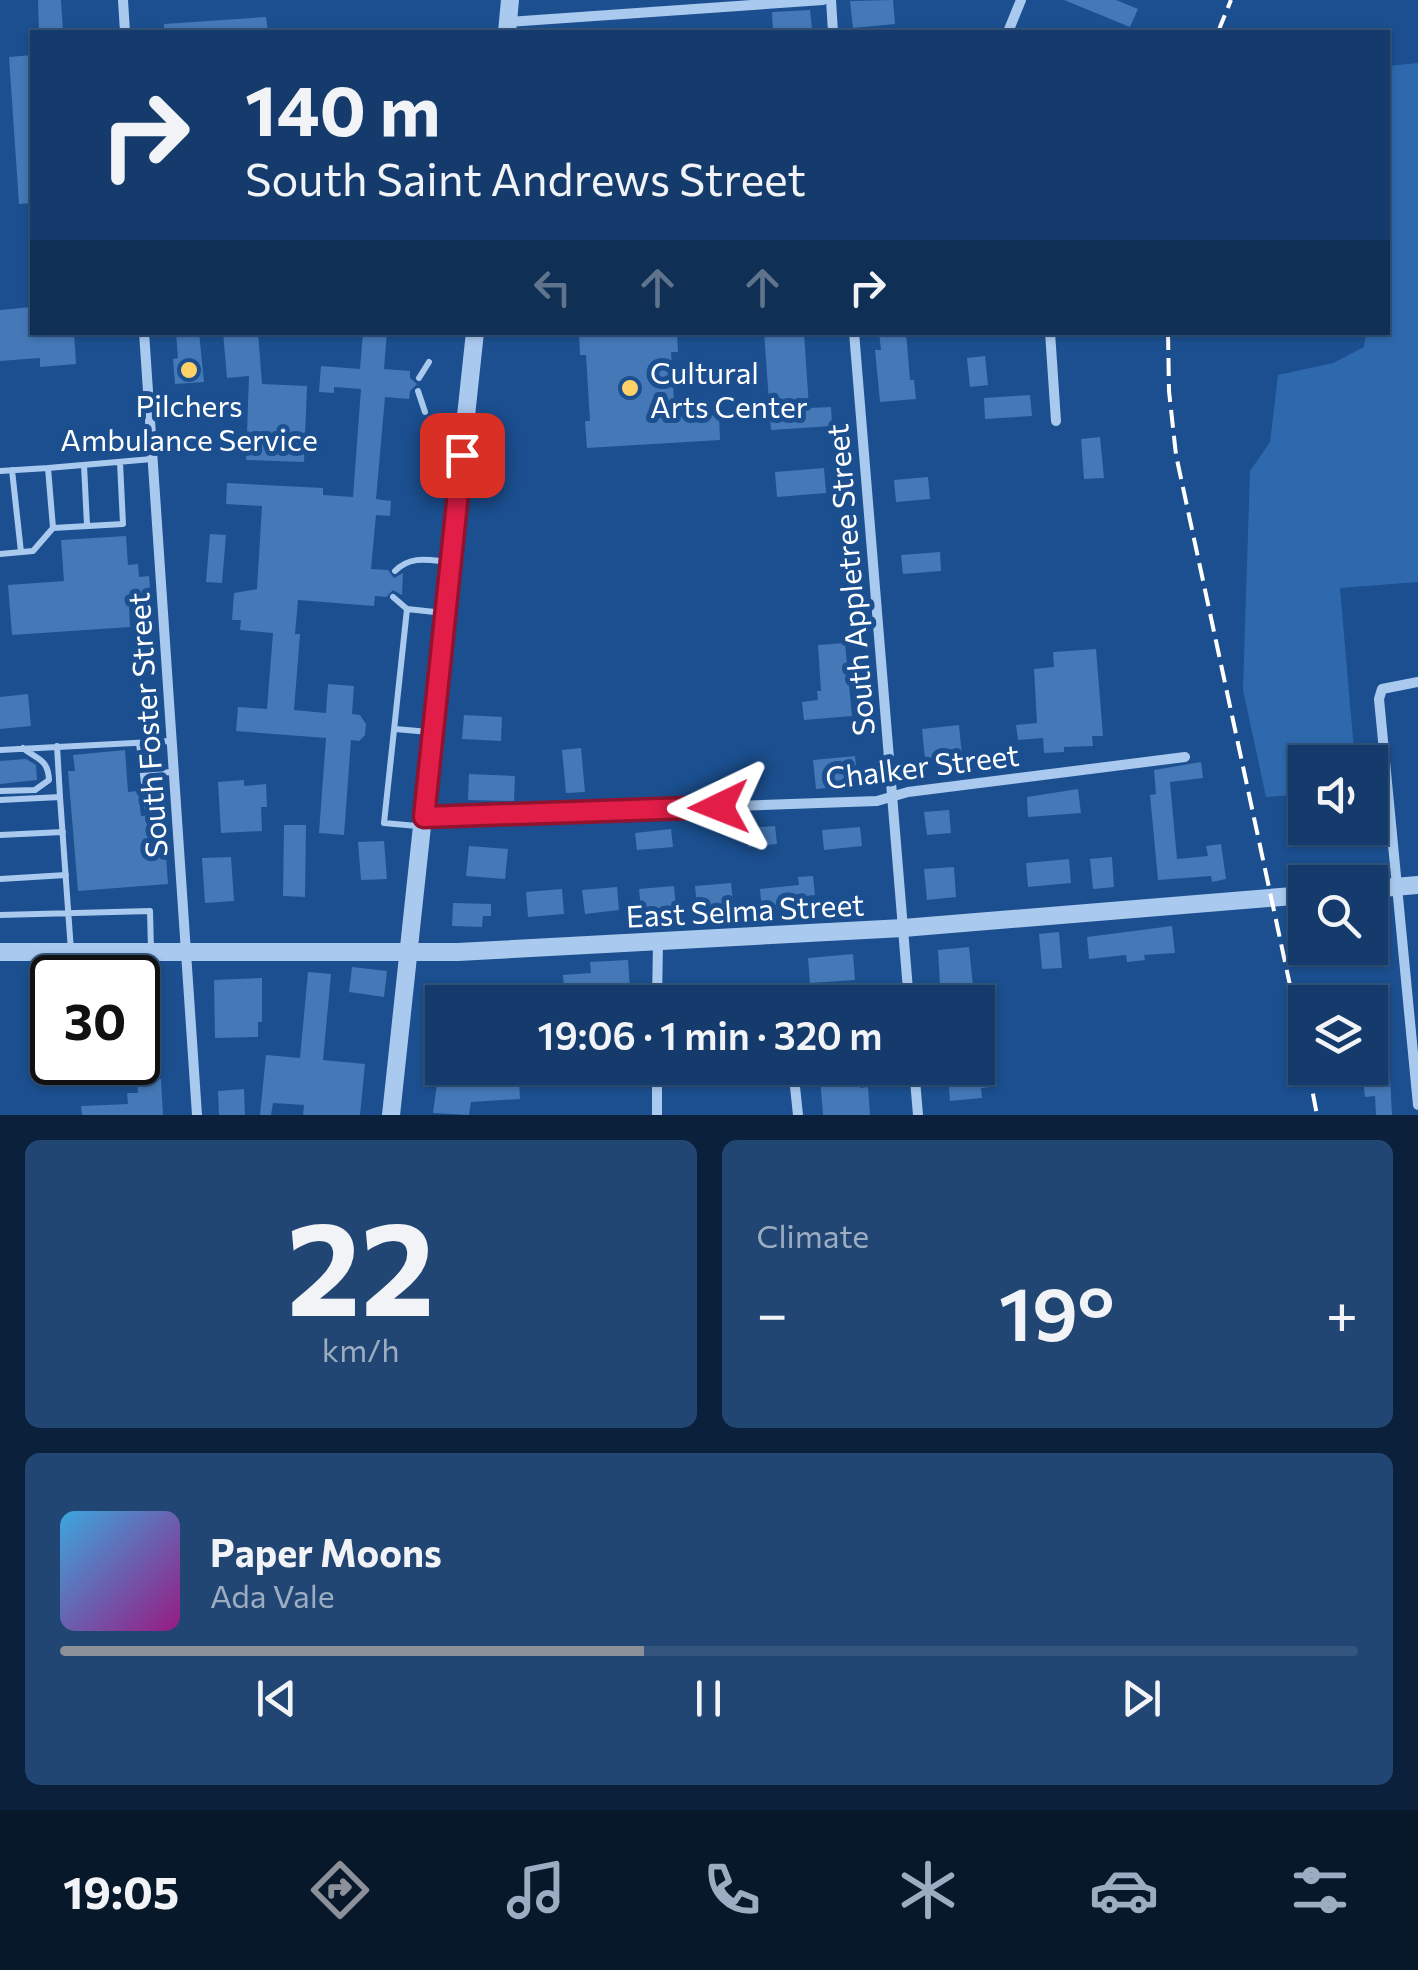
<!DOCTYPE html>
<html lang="en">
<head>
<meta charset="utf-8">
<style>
	body { margin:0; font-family:Commissioner,sans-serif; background:#214673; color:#f1f3f6; height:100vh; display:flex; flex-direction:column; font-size:38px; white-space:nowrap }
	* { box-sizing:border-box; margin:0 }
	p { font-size:32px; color:#9dadc1 }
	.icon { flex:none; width:55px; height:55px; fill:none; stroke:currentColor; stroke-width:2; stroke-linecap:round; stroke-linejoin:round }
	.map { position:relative; height:1115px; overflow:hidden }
	.drawer { display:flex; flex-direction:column; gap:25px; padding:25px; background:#0b203b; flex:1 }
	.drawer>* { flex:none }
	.guide { position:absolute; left:30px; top:30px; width:1360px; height:305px; border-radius:0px; box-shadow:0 2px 8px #0004,0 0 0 2px #33557e; background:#143b6b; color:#f1f3f6; overflow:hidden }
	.controls { position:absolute; left:1288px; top:745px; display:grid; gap:20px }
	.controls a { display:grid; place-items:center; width:100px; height:100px; border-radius:0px; background:#143b6b; box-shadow:0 2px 8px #0004,0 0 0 2px #33557e; font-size:50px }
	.speed { position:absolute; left:30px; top:955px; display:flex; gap:20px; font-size:50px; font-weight:700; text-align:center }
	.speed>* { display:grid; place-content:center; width:130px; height:130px; border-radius:50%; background:#143b6b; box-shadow:0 2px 8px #0004,0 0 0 2px #33557e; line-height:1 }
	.speed .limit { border:5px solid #111; border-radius:15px; background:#fff; color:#111 }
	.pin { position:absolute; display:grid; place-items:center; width:85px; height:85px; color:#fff; margin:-42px; border-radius:20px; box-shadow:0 5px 15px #0006 }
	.me { position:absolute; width:110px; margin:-55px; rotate:268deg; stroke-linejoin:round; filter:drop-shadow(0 0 8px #0008) }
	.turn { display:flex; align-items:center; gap:35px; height:210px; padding:0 50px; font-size:45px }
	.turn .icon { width:130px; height:130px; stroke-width:2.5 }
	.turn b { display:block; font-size:70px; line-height:85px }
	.lanes { display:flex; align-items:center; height:95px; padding:0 50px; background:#0003; justify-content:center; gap:50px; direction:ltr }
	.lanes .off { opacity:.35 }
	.big { font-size:75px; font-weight:600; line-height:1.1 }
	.drawer .widget { flex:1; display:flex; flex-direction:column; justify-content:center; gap:15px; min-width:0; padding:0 35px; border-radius:15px; background:#214673 }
	.drawer .dial { align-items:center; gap:0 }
	.dial b { font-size:130px; line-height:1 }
	.song { display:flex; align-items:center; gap:30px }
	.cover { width:120px; height:120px; border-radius:15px; background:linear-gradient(135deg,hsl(200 70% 55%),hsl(310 70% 35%)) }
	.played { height:10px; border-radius:5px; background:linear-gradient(90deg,#8c9099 45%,#33557e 45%) }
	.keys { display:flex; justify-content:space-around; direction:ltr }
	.heat { display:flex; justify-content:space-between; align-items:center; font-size:55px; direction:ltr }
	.drawer .tiles { flex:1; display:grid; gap:25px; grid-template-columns:1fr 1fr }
	.widget:last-child { grid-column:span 2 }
	.trip { position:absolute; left:425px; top:985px; width:570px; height:100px; border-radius:0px; background:#143b6b; box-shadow:0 2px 8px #0004,0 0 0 2px #33557e; font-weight:600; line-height:100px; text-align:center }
	.dock { display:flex; height:160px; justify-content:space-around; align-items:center; background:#08182b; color:#9dadc1 }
	.dock .icon { width:70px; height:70px }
	.dock .current { color:#8c9099 }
	.dock b { font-size:45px; color:#f1f3f6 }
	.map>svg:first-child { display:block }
	.green { fill:#2e69ad }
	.building { fill:#4478b7 }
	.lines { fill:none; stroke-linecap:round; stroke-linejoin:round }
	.service { stroke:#a9c9ee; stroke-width:6 }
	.minor { stroke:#a9c9ee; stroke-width:10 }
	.tertiary { stroke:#a9c9ee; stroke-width:18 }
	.rail { stroke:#fff; stroke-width:4; stroke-dasharray:18 8; stroke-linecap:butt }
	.route-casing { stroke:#92132f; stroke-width:25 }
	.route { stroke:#e11d48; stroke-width:18 }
	.poi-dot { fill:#ffd166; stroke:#1b4f8f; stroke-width:4 }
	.labels { text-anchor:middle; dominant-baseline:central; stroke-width:10; stroke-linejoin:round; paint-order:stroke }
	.poi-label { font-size:30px; fill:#fff; stroke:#1b4f8f; text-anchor:start }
	.street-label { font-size:30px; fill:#fff; stroke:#1b4f8f }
</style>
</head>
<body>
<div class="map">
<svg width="1418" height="1115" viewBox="0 0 1418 1115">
	<rect width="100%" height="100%" fill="#1b4f8f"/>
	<path class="green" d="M1418 63V582L1340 588 1355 762H1305V794L1266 797 1243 690 1250 471 1270 442 1278 375 1333 363 1364 347 1366 333 1388 332V66Z"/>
	<path class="building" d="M38 0H61L63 32H39Z
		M893 0 895 24 853 28 850 1Z
		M1064 0H1116L1138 9 1130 27Z
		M810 10 812 29 773 32 772 12Z
		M266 17 268 32H164V24Z
		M32 55V203L19 204 9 57Z
		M32 307V332H74L76 364 40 367V358L0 361V310Z
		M176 332H199L204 382 175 384 173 359 178 358Z
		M223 332H258L262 384 307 386 304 462 246 460 249 376 227 378Z
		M363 332H387L384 369 410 371V378L417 384 410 391 409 399 385 397 376 499 391 501 390 516 376 515 371 569 388 570 394 578 403 573 402 595 393 590 386 597 375 596 374 606 298 600 295 634H300L294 710 326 713 328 684 354 686 352 714 360 715 366 724 365 735 359 741 351 740 344 835 319 833 326 738 236 731 238 707 267 709 273 633 240 630 241 620H232L234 593 257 589 262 506 226 504 227 483 323 488V495L353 497 361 389 334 387V393L319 392 321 366 360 369Z
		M579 332H677L678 352H671L675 417 719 415 720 440 587 448 585 421H590L586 355H580Z
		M764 332H804L809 408 831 407 832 426 771 430Z
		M879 332H906L910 380H914L916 399 880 402 875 350H881Z
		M985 356 988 385 970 387 967 358Z
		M1030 395 1032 416 985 419 984 398Z
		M1100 437 1104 478 1084 479 1081 439Z
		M824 468 826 493 777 497 775 472Z
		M928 477 930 499 896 502 894 480Z
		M210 534 226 535 222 583 206 582Z
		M126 536 128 565 138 564 139 577 149 576 151 603 129 605 130 627 12 635 8 585 64 581 61 540Z
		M940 552 941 571 903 574 901 555Z
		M845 643 852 716 804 720 802 702 818 700 817 691H821L818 645Z
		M1096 649 1103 736H1092L1093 746 1064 747V752L1044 753 1043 738 1018 740 1016 725 1037 723 1034 669 1054 667 1053 652Z
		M28 694 31 726 0 729V697Z
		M464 715 502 717 501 741 462 739Z
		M959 725 962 756 925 759 922 729Z
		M581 748 585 792 566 793 562 750Z
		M125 750 128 792 138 791 141 816 163 814 168 884 78 891 68 771H75L73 755Z
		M855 756 858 785 816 789 813 760Z
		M26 759 36 765 37 780 0 784V761Z
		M1201 762 1203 778 1170 782 1177 859 1208 856 1206 846 1221 844 1226 879 1212 882 1211 876 1158 880 1150 795 1156 794 1154 770Z
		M469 774 515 776 514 801 468 800Z
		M244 780V786L266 784 267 807H261L262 831 221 833 218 782Z
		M1078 789 1081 813 1028 817 1027 797Z
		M949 810 951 833 927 835 924 812Z
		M284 825H306L305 897 283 896Z
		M775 826 777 844 748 847 746 828Z
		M860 827 862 846 824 850 822 830Z
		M671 829 673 847 637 850 635 833Z
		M384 841 387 879 361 880 358 842Z
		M469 846 508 849 505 879 466 876Z
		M231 857 234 901 205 903 202 858Z
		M1112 857 1114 887 1093 889 1090 859Z
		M1069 859 1071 883 1028 887 1026 863Z
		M954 867 956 897 927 900 924 869Z
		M813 876 815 895 787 898 788 908 762 910 760 889 799 885 798 877Z
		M731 883 733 904 697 907 695 886Z
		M674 886 676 907 641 910 639 889Z
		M617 887 619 910 585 914 582 890Z
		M562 889 564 914 528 917 526 892Z
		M453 903 491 904V916H483L482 927 452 926Z
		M1172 926 1175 953 1144 955 1145 960 1127 962 1126 955 1089 959 1087 937Z
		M1059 932 1062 968 1042 969 1039 934Z
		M969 947 973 986 986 985 987 1002H941L938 950Z
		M853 954 855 980 810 983 808 958Z
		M628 960 630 989 578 992 579 1002H565L563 975 591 973 590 962Z
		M352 967 387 971 384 997 349 992Z
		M308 972 331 974 323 1060 365 1064 360 1115H303L304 1105 273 1103 271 1115H260L266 1055 300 1058Z
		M262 978V1022H258V1037L215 1038 214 980Z
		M156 983 157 1009 138 1010V984Z
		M439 1068H473L472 1082 519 1079 520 1099 471 1102 469 1115 433 1113Z
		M990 1073 992 1087 981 1088 982 1098 950 1101 948 1076Z
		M859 1074 860 1088 868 1087 870 1115H823L820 1077Z
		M1390 1076 1392 1115H1376L1375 1096 1365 1097 1363 1079Z
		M161 1079 163 1115H82L81 1106 128 1104 127 1093H138L137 1080Z
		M244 1089 245 1115H219L218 1091Z"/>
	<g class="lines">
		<path class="service" d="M419 378 429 362
			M418 391 425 412
			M84 465 87 525
			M48 468 152 459
			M12 470 21 552
			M0 471 48 468 53 528 33 551 0 554
			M53 528 123 524 120 462
			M395 571C411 555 428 560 450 562
			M393 597 407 609 444 613
			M407 609 384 823 417 826
			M395 729 429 732
			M139 743 147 807
			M57 746 60 797
			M0 750 172 741
			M143 774 173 772
			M0 791 35 790 49 780C48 758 37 760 23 748
			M0 800 60 797 71 951
			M0 835 63 832
			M0 879 66 875
			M0 915 150 911 151 950"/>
		<path class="minor" d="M123 0 125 32
			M831 0 833 32
			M508 22 823 0
			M1008 32 1021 0
			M144 332 197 1115
			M854 332 909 1002
			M1050 332 1056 421
			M1418 682 1382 689 1379 699 1418 1105
			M424 817 877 801 908 792 1185 757
			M657 1002 658 941
			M793 1068 798 1115
			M914 1068 918 1115
			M657 1115V1068"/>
		<path class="tertiary" d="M507 32 510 0
			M1370 889 1418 885
			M0 952H458L903 928 1305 895
			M391 1115 475 332"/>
		<path class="rail" d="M1218 32 1231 0
			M1168 332 1169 391 1176 455 1305 1055
			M1308 1068 1317 1115"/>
	</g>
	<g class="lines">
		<defs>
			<path id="route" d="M462 455 424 817 719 807"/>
		</defs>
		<use href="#route" class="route-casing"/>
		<use href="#route" class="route"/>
	</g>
	<g class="poi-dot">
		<circle cx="189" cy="370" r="10"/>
		<circle cx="630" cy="388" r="10"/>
	</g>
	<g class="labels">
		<g class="poi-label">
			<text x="650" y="371">Cultural<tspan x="650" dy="34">Arts Center</tspan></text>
			<text x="189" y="404" text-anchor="middle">Pilchers<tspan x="189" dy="34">Ambulance Service</tspan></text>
		</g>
		<g class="street-label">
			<text transform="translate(849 580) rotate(-95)">South Appletree Street</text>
			<text transform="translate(146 725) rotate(-94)">South Foster Street</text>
			<text transform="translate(922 765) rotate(-7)">Chalker Street</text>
			<text transform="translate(745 909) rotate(-3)">East Selma Street</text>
		</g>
	</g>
</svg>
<div class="controls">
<a><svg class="icon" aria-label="sound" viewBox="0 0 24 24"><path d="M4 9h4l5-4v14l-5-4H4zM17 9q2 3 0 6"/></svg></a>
<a><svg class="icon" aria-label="search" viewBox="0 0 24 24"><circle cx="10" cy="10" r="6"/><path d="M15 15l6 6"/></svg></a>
<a><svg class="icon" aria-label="layers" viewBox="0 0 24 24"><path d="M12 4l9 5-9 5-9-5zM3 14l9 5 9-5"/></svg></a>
</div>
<div class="speed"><div class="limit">30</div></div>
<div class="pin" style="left:462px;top:455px;background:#d93025"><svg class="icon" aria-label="arrive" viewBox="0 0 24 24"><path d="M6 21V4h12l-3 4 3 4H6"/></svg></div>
<svg class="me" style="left:719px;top:807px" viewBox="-20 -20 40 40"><path d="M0-17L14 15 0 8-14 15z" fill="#e11d48" stroke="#fff" stroke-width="4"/></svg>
<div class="trip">19:06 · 1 min · 320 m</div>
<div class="guide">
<div class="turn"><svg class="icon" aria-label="right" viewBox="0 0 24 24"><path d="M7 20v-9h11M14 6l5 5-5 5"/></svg><div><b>140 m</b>South Saint Andrews Street</div></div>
<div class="lanes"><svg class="icon off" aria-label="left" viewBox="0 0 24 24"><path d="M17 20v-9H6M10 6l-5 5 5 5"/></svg><svg class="icon off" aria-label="ahead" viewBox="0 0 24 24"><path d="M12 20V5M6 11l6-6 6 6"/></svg><svg class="icon off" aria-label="ahead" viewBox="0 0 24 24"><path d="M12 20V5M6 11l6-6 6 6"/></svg><svg class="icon" aria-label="right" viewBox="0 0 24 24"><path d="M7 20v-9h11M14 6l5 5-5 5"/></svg></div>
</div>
</div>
<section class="drawer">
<div class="tiles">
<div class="widget dial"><b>22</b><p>km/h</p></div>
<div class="widget"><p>Climate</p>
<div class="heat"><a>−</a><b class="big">19°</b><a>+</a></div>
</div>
<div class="widget">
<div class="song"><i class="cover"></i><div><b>Paper Moons</b><p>Ada Vale</p></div></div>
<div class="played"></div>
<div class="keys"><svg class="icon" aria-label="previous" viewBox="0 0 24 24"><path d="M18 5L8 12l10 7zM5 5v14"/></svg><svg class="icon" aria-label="pause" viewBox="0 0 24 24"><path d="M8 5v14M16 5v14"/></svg><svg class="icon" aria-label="next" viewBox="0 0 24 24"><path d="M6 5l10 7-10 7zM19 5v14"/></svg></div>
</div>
</div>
</section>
<nav class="dock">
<b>19:05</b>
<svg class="icon current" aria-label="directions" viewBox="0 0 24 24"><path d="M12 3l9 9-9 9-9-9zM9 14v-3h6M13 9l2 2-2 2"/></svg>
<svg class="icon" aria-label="music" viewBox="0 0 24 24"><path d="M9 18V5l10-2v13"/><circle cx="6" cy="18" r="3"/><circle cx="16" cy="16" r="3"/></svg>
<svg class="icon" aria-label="phone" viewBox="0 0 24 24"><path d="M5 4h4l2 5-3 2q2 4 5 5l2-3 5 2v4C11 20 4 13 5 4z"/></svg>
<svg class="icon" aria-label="climate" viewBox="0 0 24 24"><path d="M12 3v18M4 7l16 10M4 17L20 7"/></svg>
<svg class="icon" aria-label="car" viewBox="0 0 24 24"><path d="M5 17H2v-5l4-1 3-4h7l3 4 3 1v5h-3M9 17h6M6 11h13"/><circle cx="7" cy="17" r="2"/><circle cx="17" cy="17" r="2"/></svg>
<svg class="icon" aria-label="filters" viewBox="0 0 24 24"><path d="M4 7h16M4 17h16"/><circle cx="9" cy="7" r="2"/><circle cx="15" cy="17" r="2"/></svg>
</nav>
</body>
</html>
